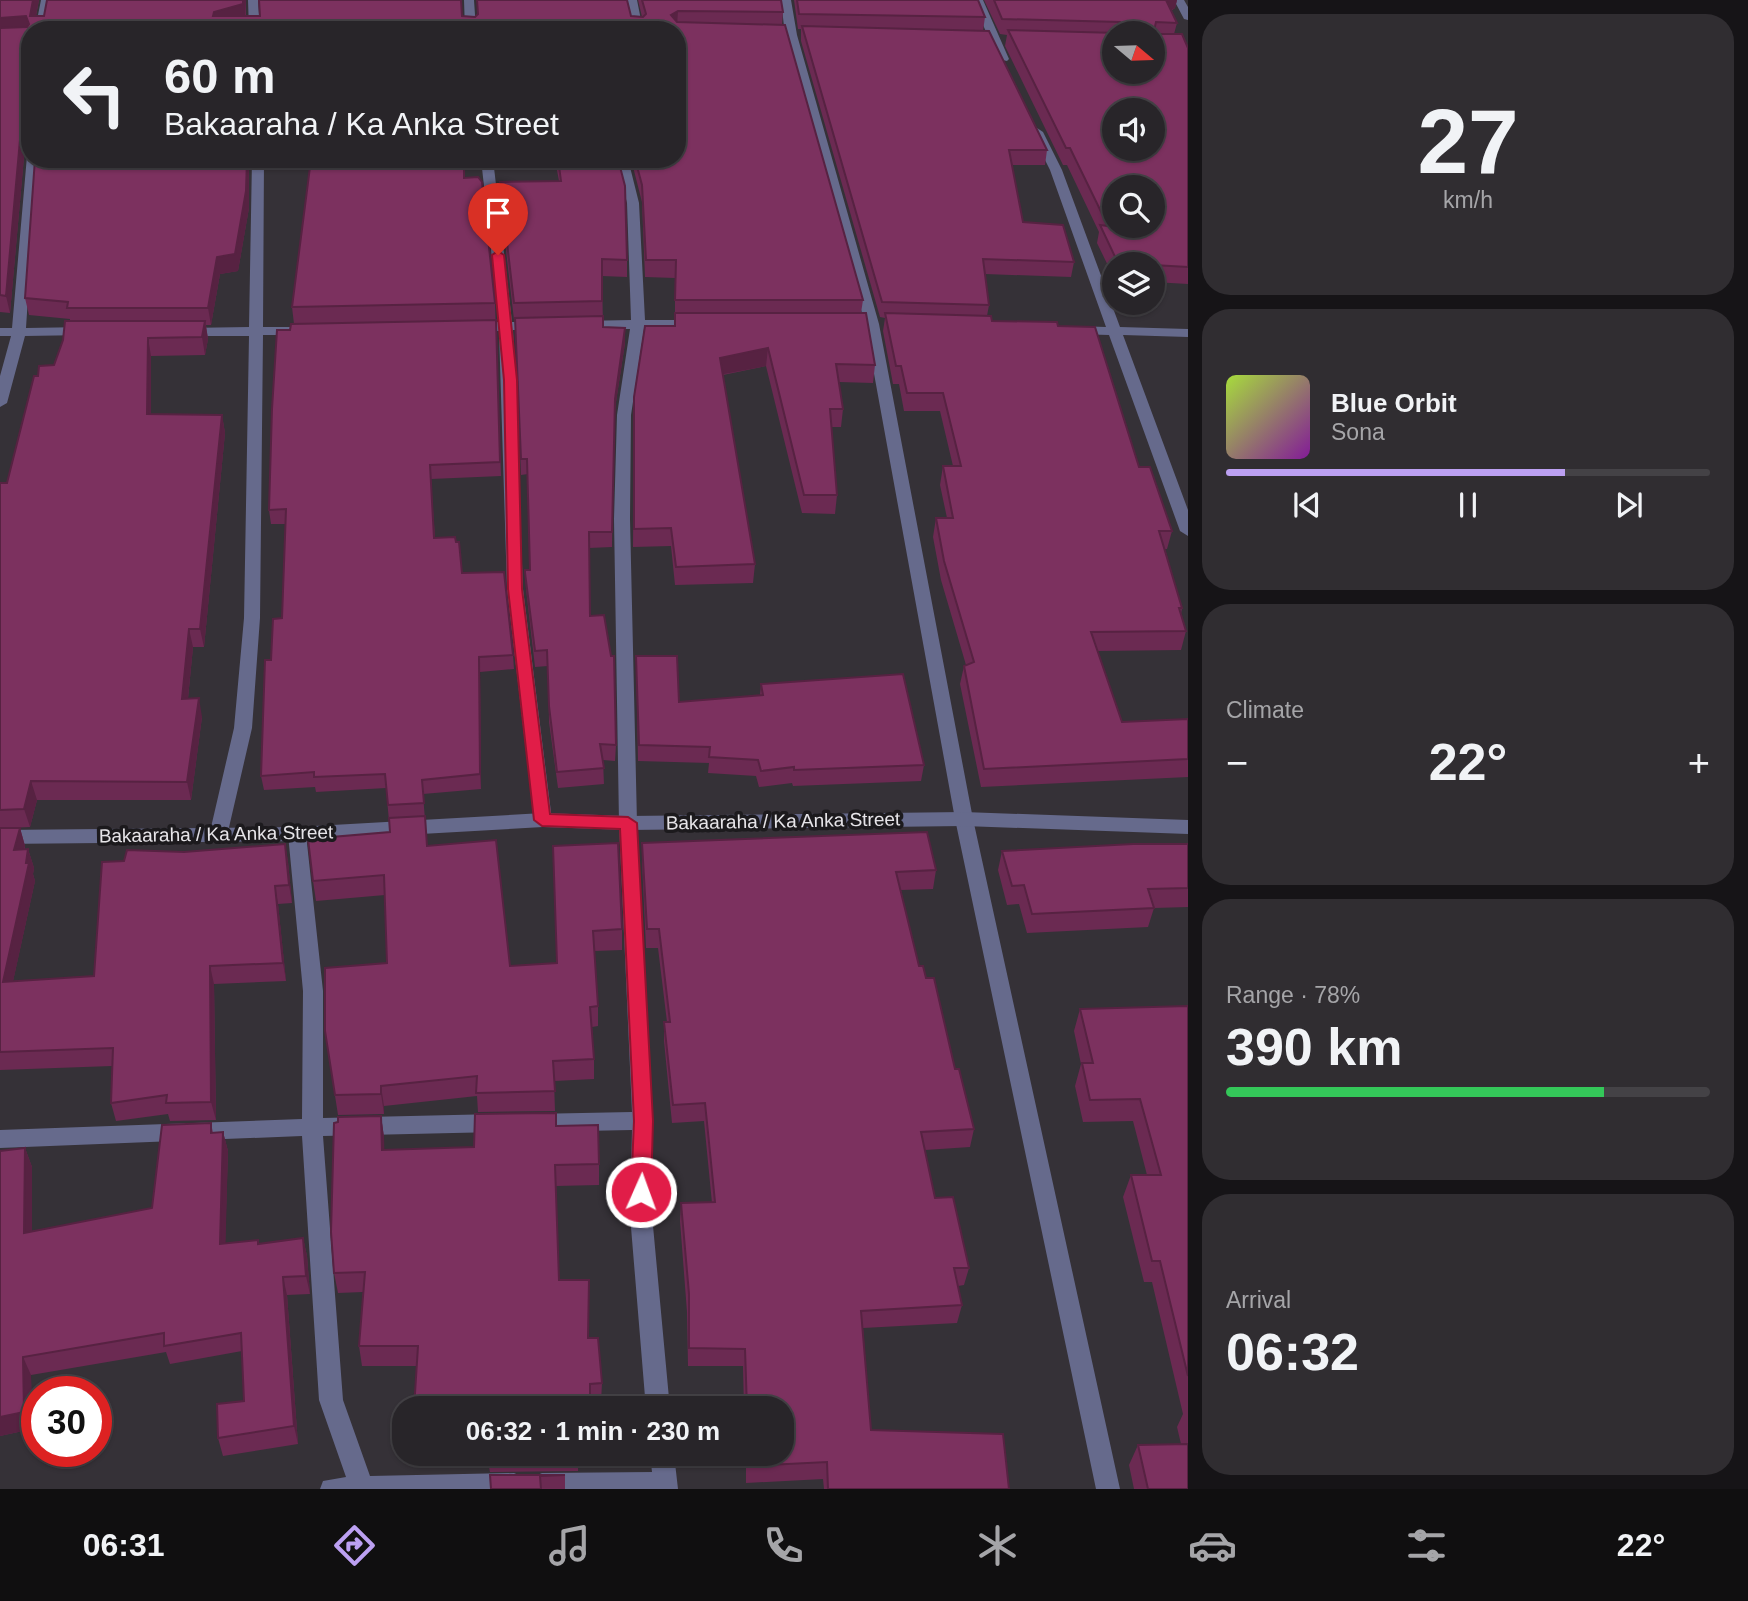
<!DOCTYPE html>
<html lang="en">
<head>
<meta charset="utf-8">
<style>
	body { margin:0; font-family:Arial,sans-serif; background:#302d31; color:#f1f3f6; height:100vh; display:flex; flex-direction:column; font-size:26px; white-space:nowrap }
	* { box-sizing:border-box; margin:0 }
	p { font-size:23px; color:#a5a5a8 }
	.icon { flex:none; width:38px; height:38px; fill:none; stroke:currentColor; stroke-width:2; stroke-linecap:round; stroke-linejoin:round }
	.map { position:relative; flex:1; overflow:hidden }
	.panel { display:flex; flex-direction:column; gap:14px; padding:14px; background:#161417; width:560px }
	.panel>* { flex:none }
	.hud { position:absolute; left:21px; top:21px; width:665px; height:147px; border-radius:28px; box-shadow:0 2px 5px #0004,0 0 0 2px #444246; background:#282529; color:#f1f3f6; overflow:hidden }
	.needle { width:46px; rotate:109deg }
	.controls { position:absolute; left:1102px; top:21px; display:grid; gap:14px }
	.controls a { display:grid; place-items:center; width:63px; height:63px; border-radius:50%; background:#282529; box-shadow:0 2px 5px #0004,0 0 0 2px #444246; font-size:35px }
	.speed { position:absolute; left:21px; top:1376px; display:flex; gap:14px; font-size:35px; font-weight:700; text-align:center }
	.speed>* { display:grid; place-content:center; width:91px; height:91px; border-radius:50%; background:#282529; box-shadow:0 2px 5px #0004,0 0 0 2px #444246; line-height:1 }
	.speed .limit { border:10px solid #d22; background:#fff; color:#111 }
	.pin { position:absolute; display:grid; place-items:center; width:60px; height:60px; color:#fff; margin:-72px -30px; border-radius:50% 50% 50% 0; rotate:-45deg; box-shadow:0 0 7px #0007 }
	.pin .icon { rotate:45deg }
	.me { position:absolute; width:77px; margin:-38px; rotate:2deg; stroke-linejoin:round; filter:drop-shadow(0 0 5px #0008) }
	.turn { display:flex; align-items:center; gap:24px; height:147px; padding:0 28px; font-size:32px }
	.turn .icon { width:91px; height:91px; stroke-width:2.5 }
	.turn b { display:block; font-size:49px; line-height:60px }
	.big { font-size:52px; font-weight:700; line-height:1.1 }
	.panel .widget { flex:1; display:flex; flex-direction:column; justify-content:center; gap:10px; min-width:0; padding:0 24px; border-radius:28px; background:#302d31 }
	.panel .dial { align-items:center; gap:0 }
	.dial b { font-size:91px; line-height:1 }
	.song { display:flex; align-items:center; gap:21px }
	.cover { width:84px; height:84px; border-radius:10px; background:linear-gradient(135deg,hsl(80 70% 55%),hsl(290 70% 35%)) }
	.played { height:7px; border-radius:4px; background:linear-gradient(90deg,#bca0f2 70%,#444246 70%) }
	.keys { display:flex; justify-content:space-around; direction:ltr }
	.heat { display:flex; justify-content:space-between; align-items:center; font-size:38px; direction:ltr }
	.charge { height:10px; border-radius:5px; background:linear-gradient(90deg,#34c759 78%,#444246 0) }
	.trip { position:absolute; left:392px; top:1396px; width:402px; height:70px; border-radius:28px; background:#282529; box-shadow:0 2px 5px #0004,0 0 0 2px #444246; font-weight:700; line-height:70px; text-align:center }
	.tab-bar { display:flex; height:112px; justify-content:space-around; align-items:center; background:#100f10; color:#a5a5a8 }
	.tab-bar .icon { width:49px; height:49px }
	.tab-bar .active { color:#bca0f2 }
	.tab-bar b { font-size:32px; color:#f1f3f6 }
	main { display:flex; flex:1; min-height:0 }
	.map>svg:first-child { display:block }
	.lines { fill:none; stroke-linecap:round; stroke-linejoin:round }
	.minor { fill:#666a8c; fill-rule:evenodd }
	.tertiary { fill:#666a8c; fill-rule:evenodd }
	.wall { fill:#6b2a52 }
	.shaded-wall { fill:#572242 }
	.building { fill:#7c315f; stroke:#572242; stroke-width:2; fill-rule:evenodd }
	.route { fill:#e11d48; stroke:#92132f; stroke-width:2 }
	.labels { text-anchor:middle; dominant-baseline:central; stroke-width:7; stroke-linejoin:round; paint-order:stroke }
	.street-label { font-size:19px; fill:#e6e4e8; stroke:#1c1a1d }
</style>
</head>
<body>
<main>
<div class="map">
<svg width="1188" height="1489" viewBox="0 0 1188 1489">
	<rect width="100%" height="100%" fill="#353137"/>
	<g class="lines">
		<path class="minor" d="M41 0H51L46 30H35Z
			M248 0H258L260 30H249Z
			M464 0H474L476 30H465Z
			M627 0H637L643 30H632Z
			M781 0H791L797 35 879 324 973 819 1120 1489H1096L955 819 865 324 785 35Z
			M973 0H983L1009 59 1007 61 997 59Z
			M1174 0H1184L1188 7V20L1184 19Z
			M1037 128 1043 132 1062 170 1120 327 1188 329V337L1123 335 1188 510V536L1180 531 1109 335 1074 334 1067 330 1074 326 1106 327 1050 170 1031 132Z
			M27 156 37 159 26 328 87 327 94 331 87 335 25 336 7 403 0 407V376L11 336H0V328H12Z
			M252 159H264L263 327H301L308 331 301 335H263L260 618 252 728 227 836 224 841H212L209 836 234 728 244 618 249 336H185L178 332 185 328 249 327Z
			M481 159H493L512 322H539L546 326 539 330H513L523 589 552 820 549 825H537L534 820 507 589 499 331H472L465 327 472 323 499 322Z
			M616 159H628L639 203 645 320H696L703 324 696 328 644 329 631 415 630 519 637 823 653 1121 652 1215 670 1409H646L630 1215 632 1130 532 1132 525 1129 522 1123 525 1117 532 1114 632 1112 619 823 614 519 617 415 630 329H581L574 325 581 321 631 320 627 203Z
			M297 827 303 829 306 834 323 991V1118L497 1114 504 1117 507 1123 504 1129 497 1132 323 1136 343 1400 370 1476 514 1473 523 1477 526 1485 524 1489H320L323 1481 346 1477 319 1400 302 1136 0 1148V1130L302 1119 303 991 288 834 291 829Z
			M650 1454H674L678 1489H532L530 1485 533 1477 542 1473 652 1472Z"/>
		<path class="tertiary" d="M964 812 1188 820V834L964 826 628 830 543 827 297 841 0 844V830L297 827 543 813 628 816Z"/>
	</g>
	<path class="wall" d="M0 0H39L36 16 246 0V16L475 17H642L638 0H781L783 12 782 25 863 300 861 313 875 365 873 383 839 382 843 409 841 427H831L837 495 835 514 802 513 766 366 723 375 755 564 753 583 675 585 671 546 633 547 634 397 675 326V278L645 277 642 202 631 159H677V30H30V154L24 157 10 313 0 312Z
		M794 0H978L985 17 983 31 1047 150 1045 165H1012L1023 222 1074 262 1071 277 985 274 989 305 987 316 992 321 1058 326 1139 467 1172 531 1167 549H1165L1182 608 1181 614 1186 631 1181 650 1097 651 1122 722 1188 719V777L981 787 960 684 964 666 966 665 941 580 933 537 936 518H947L940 485 943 466H953L940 411H904L899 384H893L883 331 885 318 880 317 801 41V29H798Z
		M984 0H1177L1175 8 1171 11 1177 23 1174 34 1188 48V284L1153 282V264H1115V280L1097 243 1099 232 1067 165H1063L1005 46 1007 35 1000 34Z
		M35 159H249V208L238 271 220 274 211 325H206L208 339 205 355 151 356V414L222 415 225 433 204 647H193L188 699 202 717 191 800H37L30 827 8 828H20L25 846V850L28 849 34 868 33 874 35 881 13 981 94 976 124 861 184 852 285 844 288 862 292 903 278 904 286 981 214 984 216 1120 170 1121 168 1114 116 1121 111 1103 112 1066 0 1070V483H7L38 376 54 365 70 321V319L29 315 25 298Z
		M311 159H465V178L495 303 501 476 431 479 435 538 462 573 513 655 514 669 480 672 481 789 423 794 427 846 510 966 557 963 553 846 622 929V950L594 951 598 1006V1026L592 1027 594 1059V1079L554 1081 555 1111 478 1112 477 1096 384 1106V1114L338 1115 325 1031 387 963 385 895 316 901 313 881 390 832 386 788 316 792 315 787 264 790 261 776 271 660 282 618 286 524H271L269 510 290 330 294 324 292 307Z
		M555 159H618L627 260V277L602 276 603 327 625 343 614 415 612 547 589 548 590 616 616 745 615 761 603 760 604 784 558 788 549 722 548 666 535 667 526 589 525 570H530L528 474 521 475 515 320H514L500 198V182L559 181Z
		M636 656 679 702 760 695 761 684 924 765 921 781 793 786 792 783 759 787 756 776 708 773 709 763 638 761Z
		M642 843 936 870 933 889 901 890 919 966 926 978 974 1129 970 1147 925 1150 935 1198 969 1268 964 1285 958 1286 962 1305 957 1323 863 1328 871 1430 1009 1489H824L823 1479 746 1483V1454H782V1409H744L743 1366H688L687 1312 680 1221 681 1203H712L704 1121 672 1123 664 1041V1022H667L658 948H646L642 862Z
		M1188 844V907L1154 908 1148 927 1027 933 1019 904 1007 905 998 870 1002 851Z
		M1188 1006V1489H1134L1129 1465 1138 1445 1181 1444 1177 1427 1183 1414 1152 1282H1144L1123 1197 1131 1175H1147L1133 1121 1083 1122 1075 1086 1081 1064 1074 1031 1080 1009Z
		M381 1116 384 1137V1150L474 1147 556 1126 599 1164V1185L556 1186 559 1280 589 1338 602 1383 601 1402 590 1403 416 1366H362L359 1346 363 1292 338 1293 334 1273Z
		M211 1123 213 1133 223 1132 228 1151 225 1244H259L303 1238 307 1256 310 1294 287 1295 298 1444 223 1456 218 1438 244 1401 242 1351 170 1364 166 1352 31 1375 32 1429 0 1436 25 1148 32 1167V1231L152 1208Z
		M413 1454H590V1462H578V1471L490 1472 489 1467H415Z
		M490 1475H565V1489H491Z"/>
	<path class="shaded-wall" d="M33 0H39L33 30 30 16Z
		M243 0H246L245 20 213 16 214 12Z
		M1166 0H1177L1175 8 1163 15Z
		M678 11 677 26 671 15Z
		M26 16 30 31 0 34V18Z
		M27 137 30 154 24 157 10 313 6 296 20 140Z
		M247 159H249V208L238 271 220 274 211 325 208 308 217 257Z
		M205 321 208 339 205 355 202 337Z
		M625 328V343L614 415 612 547 615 399Z
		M148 338 151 356V432L147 414Z
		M768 348 766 366 719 375 720 358Z
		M222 415 225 433 204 647 200 629Z
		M189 629 193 647 186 718 182 699Z
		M479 657 480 672 481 789 480 774Z
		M199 698 202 717 191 800 187 782Z
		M31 781 37 800 30 827 24 809Z
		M20 828 25 846 20 868 14 850Z
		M285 844 288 862 292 903 289 885Z
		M28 849 34 868 33 874 35 881 9 1000 3 982Z
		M275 886 278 904 286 981 283 963Z
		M210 966 214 984 216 1120 211 1102Z
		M381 1086 384 1106V1114L381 1094Z
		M381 1116 384 1137 385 1171 382 1150Z
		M223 1132 228 1151 225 1263 220 1244Z
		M25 1148 32 1167V1251L24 1233Z
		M303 1238 307 1256 310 1294 306 1276Z
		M283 1277 287 1295 298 1444 294 1426Z
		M23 1357 31 1375 32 1429 0 1436V1417Z"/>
	<path class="building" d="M0 0H33L30 16H44L47 0H243V4L214 12 213 16H260L259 0H461L462 16 475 17 478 14 477 0H627L631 16 643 17 646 14 642 0H781L783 12 678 11 671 15 677 22 785 25 863 300H675L676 260H646L642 185 635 159H677V30H30V139L27 137 20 140 6 296 0 295V28L27 27 29 24 26 16 0 18Z
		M797 0H978L985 17 799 14Z
		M994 0H1166L1177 23 1156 22 1154 31 1156 34H1182L1188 48V267L1118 263 1100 225 1108 226 1070 148H1066L1008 30 1118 33 1121 30 1120 22 1002 19ZM1115 33H1153V72H1115ZM1115 110H1153V149H1115ZM1115 187H1153V226H1115Z
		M802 26 989 31 1047 150H1009L1023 222 1063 225 1074 262 983 259 989 305 882 302Z
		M35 159H247L246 191 235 254 217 257 208 308H67L68 302 25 298Z
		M311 159H464V178L478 177 482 182 495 303 292 307Z
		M558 159H618L625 186 627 260 602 259V301L514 303 500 182 561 181Z
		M675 313H866L875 365 836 364 843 409H830L837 495H804L768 348 720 358 755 564 676 567 671 528 634 529V397L645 326H675Z
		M885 313 991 316 992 321 1057 322 1058 326 1095 327 1139 467H1150L1172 531H1159L1182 608H1179L1186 631 1091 632 1122 722 1188 719V759L984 769 964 666 974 662 944 561 936 518H953L943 466H961L943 393H907L901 366H896Z
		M603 316V327L625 328 615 399 612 532H589L590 616 604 615 611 656H614L616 745 600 744 604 768 557 772 549 706 547 650 535 651 525 573V570H530L527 459H521L515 318Z
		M496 320 500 462 430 465 434 538 455 537 456 542H459L462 573 504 572 513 655 479 657 480 774 422 780 424 803 388 805 385 774 314 777V772L261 776 265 660H271L273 619 282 618 286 509 269 510 272 409 277 330H290L291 324Z
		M65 321H205L202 337 148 338 147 414 222 415 200 629H189L182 699 199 698 187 782 31 781 24 809 0 810V483H7L34 376H38L39 366 54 365 63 340Z
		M636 656H677L679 702 763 695 761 684 903 674 924 765 794 770V767L761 771 758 760 709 757 710 747 639 745Z
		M425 816 427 846 496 840 510 966 557 963 553 846 618 843 622 929 593 931 598 1006 590 1007 594 1059 553 1061 555 1091 476 1093 477 1076 381 1086V1094L335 1095 325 1031V968L387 963 384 875 313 881 308 839 390 832 389 818Z
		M0 828H20L14 850 28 849 26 863H29L3 982 94 976 102 862 124 861 127 850 184 852 285 844 289 885 275 886 283 963 210 966 211 1102 166 1103 167 1095 111 1103 113 1048 0 1052Z
		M927 832 936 870 896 872 919 966H923L926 978H934L955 1069H959L974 1129 921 1132 935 1198 953 1197 969 1268H954L962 1305 861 1311 871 1430 1003 1434 1009 1489H828L827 1462 749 1466 748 1454H782V1409H747L745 1349 689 1348V1294L681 1203 715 1202 705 1103 673 1105 664 1022H670L659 929H647L642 843Z
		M1133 844H1188V888L1148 889 1154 908 1032 914 1024 885 1012 886 1002 851Z
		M1188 1006V1376L1160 1261H1152L1131 1175H1161L1140 1099 1090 1100 1082 1063H1093L1080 1009Z
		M556 1113V1126L598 1125 599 1164 555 1165 559 1280H589L588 1338H598L602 1383 590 1384V1409H414L418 1346H359L365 1272 334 1273 331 1232 334 1123 338 1122V1117L381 1116 382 1150 474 1147 475 1114Z
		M211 1123V1133L223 1132 220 1244 258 1240V1244L303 1238 306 1276 283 1277 294 1426 218 1438 217 1404 244 1401 241 1333 164 1346V1333L23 1357 24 1412 0 1417V1151L25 1148 24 1233 152 1208 162 1125Z
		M1188 1444V1489H1148L1138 1445Z
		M490 1475H565L540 1476 541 1489H491Z"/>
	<path class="route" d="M498 251 504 255 517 380 522 589 550 814 628 817 637 823 653 1121 651 1192 648 1198 641 1200 634 1198 631 1192 634 1121 620 829 542 826 534 820 508 589 504 380 492 255Z"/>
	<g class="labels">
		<g class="street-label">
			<text transform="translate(783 821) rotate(-1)">Bakaaraha / Ka Anka Street</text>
			<text transform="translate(216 834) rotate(-1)">Bakaaraha / Ka Anka Street</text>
		</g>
	</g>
</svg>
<div class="controls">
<a><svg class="needle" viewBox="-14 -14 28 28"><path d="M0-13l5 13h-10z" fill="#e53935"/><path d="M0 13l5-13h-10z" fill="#a5a5a8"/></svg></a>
<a><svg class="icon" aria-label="sound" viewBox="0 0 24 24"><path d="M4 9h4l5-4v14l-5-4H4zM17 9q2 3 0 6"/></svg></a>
<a><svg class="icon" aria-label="search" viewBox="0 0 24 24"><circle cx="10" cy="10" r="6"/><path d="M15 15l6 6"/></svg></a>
<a><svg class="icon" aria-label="layers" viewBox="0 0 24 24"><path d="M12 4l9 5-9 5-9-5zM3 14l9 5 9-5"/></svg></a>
</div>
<div class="speed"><div class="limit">30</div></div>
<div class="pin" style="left:498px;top:255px;background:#d93025"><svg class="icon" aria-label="arrive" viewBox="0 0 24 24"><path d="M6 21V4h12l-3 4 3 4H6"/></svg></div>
<svg class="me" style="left:641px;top:1192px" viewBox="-20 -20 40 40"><circle r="17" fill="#e11d48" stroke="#fff" stroke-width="3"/><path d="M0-11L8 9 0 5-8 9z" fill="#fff"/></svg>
<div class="trip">06:32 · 1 min · 230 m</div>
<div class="hud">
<div class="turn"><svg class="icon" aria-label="left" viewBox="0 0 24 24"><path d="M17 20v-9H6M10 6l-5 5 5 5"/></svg><div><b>60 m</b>Bakaaraha / Ka Anka Street</div></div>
</div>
</div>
<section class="panel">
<div class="widget dial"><b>27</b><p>km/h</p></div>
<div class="widget">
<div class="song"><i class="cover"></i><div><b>Blue Orbit</b><p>Sona</p></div></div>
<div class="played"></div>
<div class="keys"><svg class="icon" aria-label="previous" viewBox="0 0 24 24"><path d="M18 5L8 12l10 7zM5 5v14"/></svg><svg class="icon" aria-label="pause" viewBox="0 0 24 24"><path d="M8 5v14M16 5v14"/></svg><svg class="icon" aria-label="next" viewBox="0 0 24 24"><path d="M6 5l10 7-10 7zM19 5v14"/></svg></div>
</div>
<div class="widget"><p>Climate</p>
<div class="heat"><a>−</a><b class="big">22°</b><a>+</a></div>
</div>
<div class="widget"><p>Range · 78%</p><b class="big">390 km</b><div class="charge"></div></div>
<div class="widget"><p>Arrival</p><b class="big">06:32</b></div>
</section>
</main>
<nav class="tab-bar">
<b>06:31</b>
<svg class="icon active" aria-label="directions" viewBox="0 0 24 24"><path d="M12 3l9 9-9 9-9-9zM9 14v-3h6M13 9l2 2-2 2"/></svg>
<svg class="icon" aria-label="music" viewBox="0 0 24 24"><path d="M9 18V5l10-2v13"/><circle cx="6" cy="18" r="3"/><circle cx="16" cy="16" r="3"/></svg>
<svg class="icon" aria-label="phone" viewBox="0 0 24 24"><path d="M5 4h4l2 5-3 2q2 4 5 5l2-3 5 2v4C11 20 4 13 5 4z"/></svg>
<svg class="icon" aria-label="climate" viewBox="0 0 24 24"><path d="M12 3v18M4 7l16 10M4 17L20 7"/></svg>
<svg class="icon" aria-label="car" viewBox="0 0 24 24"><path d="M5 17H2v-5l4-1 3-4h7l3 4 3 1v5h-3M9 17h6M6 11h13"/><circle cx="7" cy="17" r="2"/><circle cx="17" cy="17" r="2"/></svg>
<svg class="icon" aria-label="filters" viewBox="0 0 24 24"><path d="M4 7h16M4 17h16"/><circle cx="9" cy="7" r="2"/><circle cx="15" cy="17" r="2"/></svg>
<b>22°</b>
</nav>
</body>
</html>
